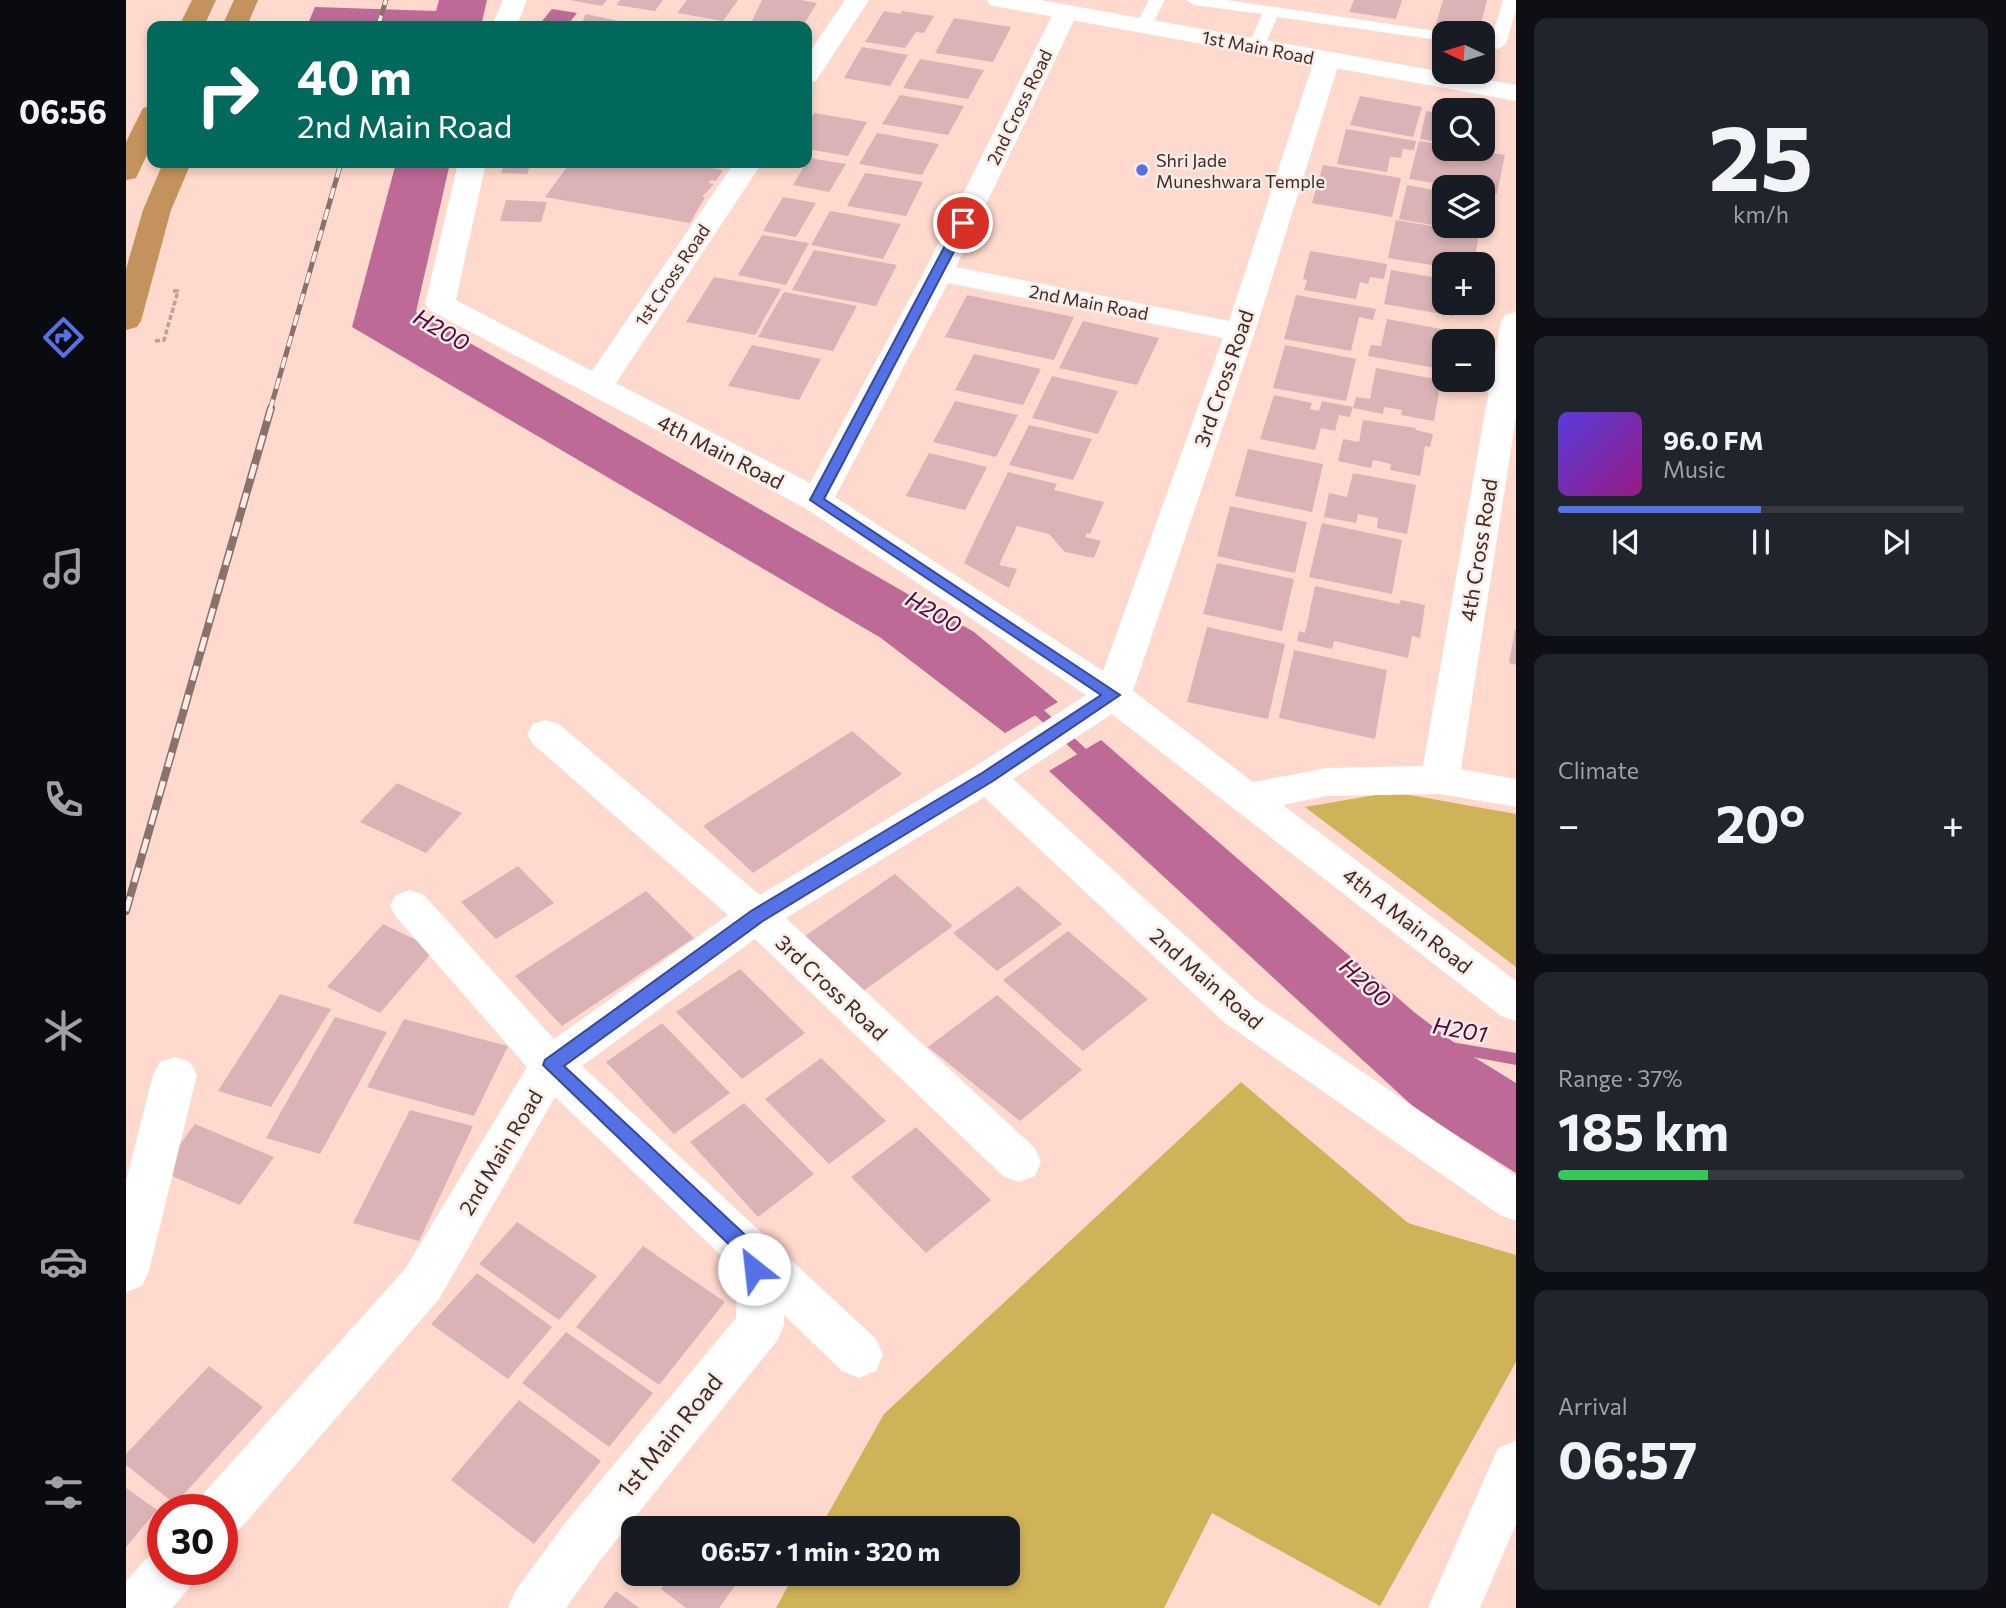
<!DOCTYPE html>
<html lang="en">
<head>
<meta charset="utf-8">
<style>
	body { margin:0; font-family:Commissioner,sans-serif; background:#20242c; color:#f1f3f6; height:100vh; display:flex; flex-direction:column; font-size:26px; white-space:nowrap }
	* { box-sizing:border-box; margin:0 }
	p { font-size:23px; color:#9ea1a6 }
	.icon { flex:none; width:38px; height:38px; fill:none; stroke:currentColor; stroke-width:2; stroke-linecap:round; stroke-linejoin:round }
	.map { position:relative; flex:1; overflow:hidden }
	.side { display:flex; flex-direction:column; gap:18px; padding:18px; background:#0d0f14; width:490px }
	.side>* { flex:none }
	.guide { position:absolute; left:21px; top:21px; width:665px; height:147px; border-radius:14px; box-shadow:0 4px 10px #0003; background:#00695c; color:#fff; overflow:hidden }
	.needle { width:46px; rotate:274deg }
	.buttons { position:absolute; left:1306px; top:21px; display:grid; gap:14px }
	.buttons a { display:grid; place-items:center; width:63px; height:63px; border-radius:14px; background:#171b24; box-shadow:0 4px 10px #0003; font-size:35px }
	.speed { position:absolute; left:21px; top:1494px; display:flex; gap:14px; font-size:35px; font-weight:700; text-align:center }
	.speed>* { display:grid; place-content:center; width:91px; height:91px; border-radius:50%; background:#171b24; box-shadow:0 4px 10px #0003; line-height:1 }
	.speed .limit { border:10px solid #d22; background:#fff; color:#111 }
	.pin { position:absolute; display:grid; place-items:center; width:60px; height:60px; color:#fff; margin:-30px; border:4px solid #fff; border-radius:50%; box-shadow:0 2px 7px #0007 }
	.me { position:absolute; width:77px; margin:-38px; rotate:331deg; stroke-linejoin:round; filter:drop-shadow(0 0 5px #0008) }
	.turn { display:flex; align-items:center; gap:24px; height:147px; padding:0 35px; font-size:32px }
	.turn .icon { width:91px; height:91px; stroke-width:2.5 }
	.turn b { display:block; font-size:49px; line-height:60px }
	.big { font-size:52px; font-weight:700; line-height:1.1 }
	.side .tile { flex:1; display:flex; flex-direction:column; justify-content:center; gap:10px; min-width:0; padding:0 24px; border-radius:14px; background:#20242c }
	.side .dial { align-items:center; gap:0 }
	.dial b { font-size:91px; line-height:1 }
	.song { display:flex; align-items:center; gap:21px }
	.cover { width:84px; height:84px; border-radius:10px; background:linear-gradient(135deg,hsl(250 70% 55%),hsl(310 70% 35%)) }
	.played { height:7px; border-radius:4px; background:linear-gradient(90deg,#5571e6 50%,#363941 50%) }
	.keys { display:flex; justify-content:space-around; direction:ltr }
	.heat { display:flex; justify-content:space-between; align-items:center; font-size:38px; direction:ltr }
	.charge { height:10px; border-radius:5px; background:linear-gradient(90deg,#34c759 37%,#363941 0) }
	.trip { position:absolute; left:495px; top:1516px; width:399px; height:70px; border-radius:14px; background:#171b24; box-shadow:0 4px 10px #0003; font-weight:700; line-height:70px; text-align:center }
	main { display:flex; flex:1; min-height:0 }
	.tabs { display:flex; flex-direction:column; width:126px; justify-content:space-around; align-items:center; background:#090b0e; color:#9ea1a6 }
	.tabs .icon { width:49px; height:49px }
	.tabs .current { color:#5571e6 }
	.tabs b { font-size:32px; color:#f1f3f6 }
	.map>svg:first-child { display:block }
	.green { fill:#d0b259 }
	.water { fill:#bd6a97 }
	.lines { fill:none; stroke-linecap:round; stroke-linejoin:round }
	.stream { fill:#bd6a97; fill-rule:evenodd }
	.building { fill:#dbb3b6 }
	.path { stroke:#c0a198; stroke-width:3.5; stroke-dasharray:5 2.5; stroke-linecap:butt }
	.service { fill:#fff; fill-rule:evenodd }
	.minor { fill:#fff; fill-rule:evenodd }
	.tertiary { fill:#fff; fill-rule:evenodd }
	.trunk { fill:#c4925c; fill-rule:evenodd }
	.rail-far1-casing { stroke:#8a726a; stroke-width:5 }
	.rail-casing { stroke:#8a726a; stroke-width:8 }
	.rail-far1 { stroke:#fcece7; stroke-width:3.5; stroke-dasharray:11; stroke-linecap:butt }
	.rail { stroke:#fcece7; stroke-width:5; stroke-dasharray:15; stroke-linecap:butt }
	.route { fill:#5571e6; stroke:#374996; stroke-width:2 }
	.poi-dot { fill:#5571e6; stroke:#fcece7; stroke-width:2.5 }
	.labels { text-anchor:middle; dominant-baseline:central; stroke-width:5; stroke-linejoin:round; paint-order:stroke }
	.far-street-label { font-size:18px; fill:#3a2c27; stroke:#fcece7 }
	.far-poi-label { font-size:18px; fill:#3a2c27; stroke:#fcece7; text-anchor:start }
	.street-label { font-size:21px; fill:#3a2c27; stroke:#fcece7 }
	.water-label { font-size:23px; font-style:italic; fill:#530438; stroke:#fcece7 }
	.near-street-label { font-size:24px; fill:#3a2c27; stroke:#fcece7 }
</style>
</head>
<body>
<main>
<nav class="tabs">
<b>06:56</b>
<svg class="icon current" aria-label="directions" viewBox="0 0 24 24"><path d="M12 3l9 9-9 9-9-9zM9 14v-3h6M13 9l2 2-2 2"/></svg>
<svg class="icon" aria-label="music" viewBox="0 0 24 24"><path d="M9 18V5l10-2v13"/><circle cx="6" cy="18" r="3"/><circle cx="16" cy="16" r="3"/></svg>
<svg class="icon" aria-label="phone" viewBox="0 0 24 24"><path d="M5 4h4l2 5-3 2q2 4 5 5l2-3 5 2v4C11 20 4 13 5 4z"/></svg>
<svg class="icon" aria-label="climate" viewBox="0 0 24 24"><path d="M12 3v18M4 7l16 10M4 17L20 7"/></svg>
<svg class="icon" aria-label="car" viewBox="0 0 24 24"><path d="M5 17H2v-5l4-1 3-4h7l3 4 3 1v5h-3M9 17h6M6 11h13"/><circle cx="7" cy="17" r="2"/><circle cx="17" cy="17" r="2"/></svg>
<svg class="icon" aria-label="filters" viewBox="0 0 24 24"><path d="M4 7h16M4 17h16"/><circle cx="9" cy="7" r="2"/><circle cx="15" cy="17" r="2"/></svg>
</nav>
<div class="map">
<svg width="1390" height="1608" viewBox="0 0 1390 1608">
	<rect width="100%" height="100%" fill="#ffd9cd"/>
	<path class="green" d="M1267 792 1390 814V967L1179 807Z
		M1115 1082 1282 1223 1390 1255V1362L1254 1606 1086 1513 1038 1608H650L669 1573H882V1528H694L758 1414Z"/>
	<path class="water" d="M313 0H361L355 26H181L189 7 310 11Z
		M426 9 451 13 441 26H412Z
		M270 163H324L290 312 848 632 932 702 879 733 755 638 226 327Z
		M975 740 1288 1012 1343 1054 1390 1083V1173L1292 1111 923 771Z"/>
	<g class="lines">
		<path class="stream" d="M902 698 906 699 972 760 974 763 972 766H964L898 705 896 702Z
			M1325 1042 1390 1053V1065L1320 1052 1318 1048 1320 1044Z"/>
	</g>
	<path class="building" d="M444 0H481L476 6Z
		M494 0H537L529 11 490 5Z
		M561 0H612L597 21 551 13Z
		M636 0H675L691 3 677 26 625 23Z
		M1228 0H1276L1270 19 1223 12Z
		M1317 0H1361L1353 31 1310 24Z
		M758 11 775 14 776 11 808 16 798 33 790 32 779 48 739 42Z
		M460 14 502 23 503 21 517 23 514 26H454Z
		M828 18 885 27 867 62 809 53Z
		M736 47 782 55 764 86 718 78Z
		M794 59 858 70 842 99 777 88Z
		M774 95 838 106 822 135 756 124Z
		M1234 96 1296 107 1287 137 1224 125Z
		M1300 111 1318 114V143L1294 139Z
		M688 113 741 122 722 156 681 149V126Z
		M1356 120 1367 121 1363 150 1356 149Z
		M1220 129 1290 141 1288 150 1277 149 1275 158 1264 157 1261 172 1211 164Z
		M751 133 813 144 796 175 733 164Z
		M1293 141 1318 145V149H1339L1379 155 1371 194 1356 191V187H1332L1283 179Z
		M683 158 720 164 703 192 667 185Z
		M379 163H405L401 174 375 173Z
		M444 163H553L597 170 590 181 585 180 583 183 588 184 576 197H579L564 223 419 197Z
		M1197 165 1275 178 1266 217 1186 203Z
		M739 173 797 182 780 216 721 206Z
		M1281 185 1318 192V227L1273 219Z
		M657 197 690 203 670 237 637 231Z
		M380 200 421 202 415 222 374 221Z
		M704 211 775 224 757 259 685 245Z
		M1270 220 1353 234 1348 264H1318V267L1262 258Z
		M1318 226H1350L1348 232Z
		M636 235 683 243 660 285 612 275Z
		M688 250 771 265 750 306 666 290Z
		M1184 251 1261 264 1258 279 1244 277 1242 284 1234 282 1230 299 1178 290 1181 280 1177 279Z
		M1265 270 1318 279V303H1330L1328 316 1258 304Z
		M588 277 655 289 629 335 560 322Z
		M658 292 731 306 707 351 632 337Z
		M841 295 948 317 928 360 819 337Z
		M1170 295 1250 309 1247 320 1233 317 1225 351 1158 339Z
		M1261 319 1321 330 1315 369 1242 356 1245 345 1255 346Z
		M957 321 1033 338 1011 385 933 368Z
		M626 345 695 359 673 400 602 386Z
		M1159 345 1230 359 1220 401 1147 388Z
		M848 354 915 369 897 405 829 390Z
		M1250 368 1315 380 1308 421 1275 415 1276 410 1258 407 1257 414 1227 408 1230 397 1244 399Z
		M926 376 992 391 972 434 906 418Z
		M1148 395 1186 403 1184 409 1193 411 1196 401 1227 407 1224 417 1213 415 1209 431 1195 428 1189 450 1134 439Z
		M829 401 892 415 870 457 807 442Z
		M1237 420 1290 428 1289 430 1307 434 1304 447 1299 446 1294 476 1264 470 1265 464 1247 460 1245 468 1212 461 1217 439 1233 442Z
		M903 425 966 439 947 480 883 465Z
		M1122 449 1197 464 1186 512 1109 496Z
		M803 453 861 467 839 510 780 496Z
		M882 472 931 484 928 490 978 502 964 534 961 533 959 537 975 541 968 558 939 552 923 534 891 526 873 565 891 569 883 588 838 563Z
		M1227 473 1290 485 1281 534 1251 528 1252 518 1232 514 1230 523 1198 517 1203 493 1221 497Z
		M1104 506 1181 522 1169 573 1091 556Z
		M1196 523 1276 540 1266 594 1183 577Z
		M1091 563 1168 579 1156 631 1077 614Z
		M1189 586 1273 604 1275 600 1299 605 1294 638 1286 636 1282 658 1208 641 1206 649 1171 641 1173 631 1179 633Z
		M1081 627 1159 644 1142 719 1061 702Z
		M1389 629 1390 630V665L1383 663Z
		M1168 650 1261 670 1249 739 1153 718Z
		M726 731 776 774 627 873 577 826Z
		M271 783 336 813 300 853 234 822Z
		M392 866 428 903 370 939 335 902Z
		M769 874 827 926 732 995 673 940Z
		M892 886 936 924 871 971 827 933Z
		M520 891 568 938 436 1026 389 976Z
		M257 924 309 949 254 1013 201 987Z
		M942 931 1022 999 957 1051 877 980Z
		M614 969 679 1033 616 1079 550 1012Z
		M154 994 205 1009 145 1107 92 1091Z
		M871 995 956 1070 894 1121 802 1047Z
		M209 1017 261 1032 194 1154 140 1138Z
		M278 1019 382 1046 348 1116 241 1087Z
		M536 1023 604 1093 548 1134 480 1062Z
		M695 1058 760 1121 703 1164 639 1099Z
		M618 1103 688 1174 632 1217 564 1142Z
		M284 1110 347 1126 293 1241 227 1223Z
		M69 1124 148 1157 114 1205 34 1171Z
		M790 1127 865 1200 800 1253 725 1177Z
		M391 1222 471 1276 433 1320 353 1264Z
		M517 1246 599 1302 533 1385 450 1327Z
		M351 1273 426 1327 382 1379 305 1324Z
		M440 1332 527 1393 483 1447 396 1383Z
		M83 1366 137 1407 49 1504 0 1465V1454Z
		M393 1400 475 1461 408 1544 325 1480Z
		M0 1488 31 1510 0 1547Z
		M547 1573H618L593 1608H560L535 1589Z
		M490 1591 513 1608H477Z"/>
	<g class="lines">
		<path class="path" d="M29 341 38 340 52 291H45"/>
		<path class="service" d="M1023 0H1039L1024 28H1012L1010 25Z
			M1060 0H1101L1324 33H1318V41L1151 17 1138 47 1130 52 1122 47 1136 14 1068 5Z
			M1377 0H1390V10L1380 44 1372 49 1356 46V36L1366 38Z"/>
		<path class="minor" d="M377 0H401L391 26H366Z
			M719 0H743L690 81 681 83V56Z
			M940 5 949 7 952 12 830 267 1103 321 1188 60 1192 55 1201 52 1210 55 1214 60 1129 332 1007 691 1127 782 1201 768 1297 766 1375 321 1379 315 1390 312V417L1335 769 1390 779V807L1314 794 1201 796 1157 805 1390 981V1021L1375 1016 986 714 887 779 1129 999 1390 1176V1221L1374 1215 1099 1023 858 797 660 918 909 1148 915 1162 909 1176 893 1182 877 1176 629 939 456 1066 750 1339 757 1355 750 1371 733 1378 716 1371 658 1315V1325L651 1341 476 1558 440 1608H382L390 1590 440 1522 610 1318 611 1289 602 1262 429 1097 313 1299 114 1529 96 1536V1510H71L78 1493 279 1269 401 1067 270 917 264 906 270 895 284 890 298 895 428 1039 602 915 407 744 401 734 407 724 420 720 433 724 634 895 848 767 960 695 679 508 303 310 299 304 332 163H360L330 300 466 371 608 163H636L490 383 684 483 798 272 928 12 931 7ZM822 283 1097 338 977 671 709 497Z
			M49 1057 64 1062 71 1075 23 1271 16 1286 0 1292V1181L27 1075 34 1062Z
			M1390 1441V1524L1354 1608H1302L1372 1448Z
			M37 1548V1570H71L63 1588 46 1608H0V1581L27 1552Z"/>
		<path class="tertiary" d="M861 0H914L1390 85V101L873 7 864 5Z"/>
		<path class="trunk" d="M66 0H90L78 26H53Z
			M108 0H132L121 26H96Z
			M26 106V144L10 178 0 180V142L17 108Z
			M37 163H65L45 210 15 321 11 327 0 330V269L17 210Z"/>
		<defs>
			<path id="rail-far1" d="M252 26 260 0
				M144 410 215 163"/>
			<path id="rail" d="M0 911 145 408"/>
		</defs>
		<use href="#rail-far1" class="rail-far1-casing"/>
		<use href="#rail" class="rail-casing"/>
		<use href="#rail-far1" class="rail-far1"/>
		<use href="#rail" class="rail"/>
	</g>
	<path class="route" d="M837 219 843 223 698 499 994 695 867 781 637 921 438 1066 628 1243 637 1269 634 1275 628 1278 621 1275 613 1254 417 1065 419 1060 625 911 856 773 975 695 684 500 831 223Z"/>
	<circle class="poi-dot" cx="1016" cy="170" r="7"/>
	<g class="labels">
		<g class="far-street-label">
			<text transform="translate(1132 47) rotate(11)">1st Main Road</text>
			<text transform="translate(893 107) rotate(-64)">2nd Cross Road</text>
			<text transform="translate(546 275) rotate(-56)">1st Cross Road</text>
			<text transform="translate(963 302) rotate(11)">2nd Main Road</text>
		</g>
		<g class="far-poi-label">
			<text x="1030" y="160">Shri Jade<tspan x="1030" dy="21">Muneshwara Temple</tspan></text>
		</g>
		<g class="street-label">
			<text transform="translate(1097 378) rotate(-71)">3rd Cross Road</text>
			<text transform="translate(595 451) rotate(27)">4th Main Road</text>
			<text transform="translate(1352 550) rotate(-81)">4th Cross Road</text>
			<text transform="translate(1282 920) rotate(38)">4th A Main Road</text>
			<text transform="translate(1081 978) rotate(41)">2nd Main Road</text>
			<text transform="translate(706 987) rotate(43)">3rd Cross Road</text>
			<text transform="translate(374 1152) rotate(-59)">2nd Main Road</text>
		</g>
		<g class="water-label">
			<text transform="translate(316 329) rotate(30)">H200</text>
			<text transform="translate(808 611) rotate(30)">H200</text>
			<text transform="translate(1240 982) rotate(42)">H200</text>
			<text transform="translate(1334 1029) rotate(10)">H201</text>
		</g>
		<g class="near-street-label">
			<text transform="translate(543 1435) rotate(-51)">1st Main Road</text>
		</g>
	</g>
</svg>
<div class="buttons">
<a><svg class="needle" viewBox="-14 -14 28 28"><path d="M0-13l5 13h-10z" fill="#e53935"/><path d="M0 13l5-13h-10z" fill="#9ea1a6"/></svg></a>
<a><svg class="icon" aria-label="search" viewBox="0 0 24 24"><circle cx="10" cy="10" r="6"/><path d="M15 15l6 6"/></svg></a>
<a><svg class="icon" aria-label="layers" viewBox="0 0 24 24"><path d="M12 4l9 5-9 5-9-5zM3 14l9 5 9-5"/></svg></a>
<a>+</a>
<a>−</a>
</div>
<div class="speed"><div class="limit">30</div></div>
<div class="pin" style="left:837px;top:223px;background:#d93025"><svg class="icon" aria-label="arrive" viewBox="0 0 24 24"><path d="M6 21V4h12l-3 4 3 4H6"/></svg></div>
<svg class="me" style="left:628px;top:1269px" viewBox="-20 -20 40 40"><circle r="19" fill="#fff"/><path d="M0-13L10 11 0 6-10 11z" fill="#5571e6"/></svg>
<div class="trip">06:57 · 1 min · 320 m</div>
<div class="guide">
<div class="turn"><svg class="icon" aria-label="right" viewBox="0 0 24 24"><path d="M7 20v-9h11M14 6l5 5-5 5"/></svg><div><b>40 m</b>2nd Main Road</div></div>
</div>
</div>
<section class="side">
<div class="tile dial"><b>25</b><p>km/h</p></div>
<div class="tile">
<div class="song"><i class="cover"></i><div><b>96.0 FM</b><p>Music</p></div></div>
<div class="played"></div>
<div class="keys"><svg class="icon" aria-label="previous" viewBox="0 0 24 24"><path d="M18 5L8 12l10 7zM5 5v14"/></svg><svg class="icon" aria-label="pause" viewBox="0 0 24 24"><path d="M8 5v14M16 5v14"/></svg><svg class="icon" aria-label="next" viewBox="0 0 24 24"><path d="M6 5l10 7-10 7zM19 5v14"/></svg></div>
</div>
<div class="tile"><p>Climate</p>
<div class="heat"><a>−</a><b class="big">20°</b><a>+</a></div>
</div>
<div class="tile"><p>Range · 37%</p><b class="big">185 km</b><div class="charge"></div></div>
<div class="tile"><p>Arrival</p><b class="big">06:57</b></div>
</section>
</main>
</body>
</html>
